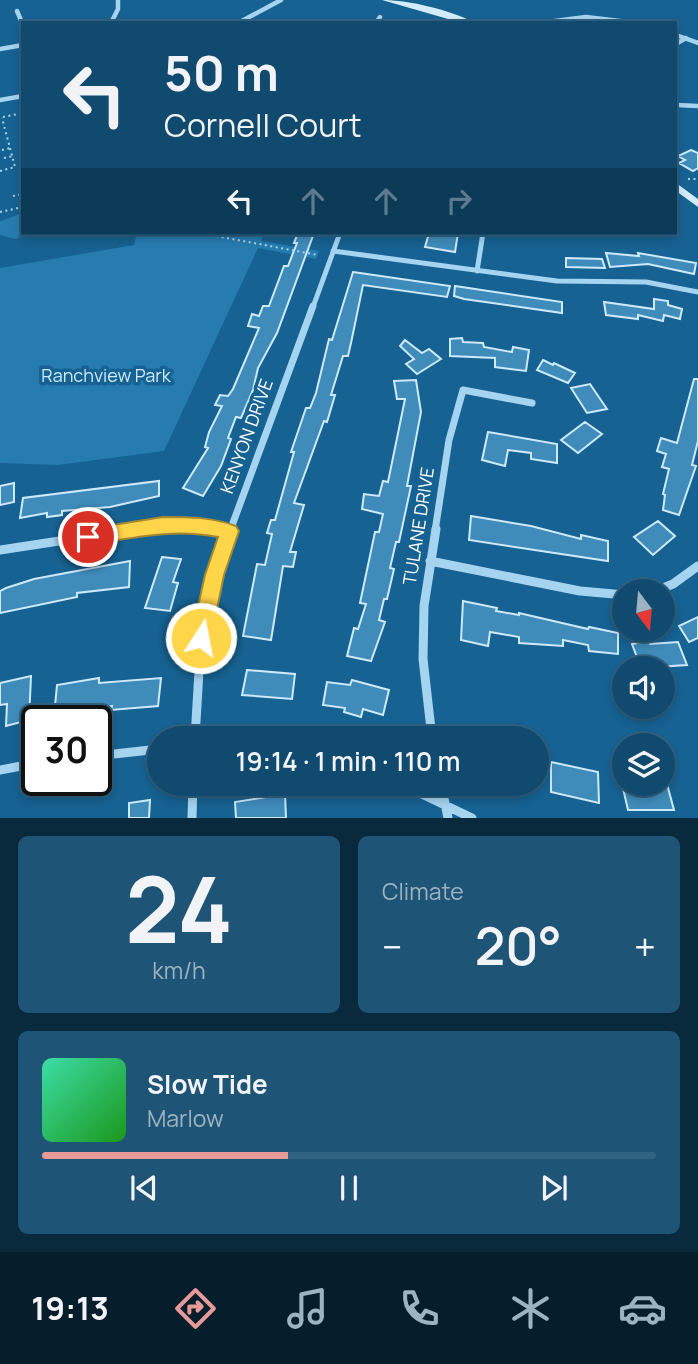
<!DOCTYPE html>
<html lang="en">
<head>
<meta charset="utf-8">
<style>
	body { margin:0; font-family:Manrope,sans-serif; background:#1e5476; color:#f1f3f6; height:100vh; display:flex; flex-direction:column; font-size:26px; white-space:nowrap }
	* { box-sizing:border-box; margin:0 }
	p { font-size:23px; color:#9cb3c2 }
	.icon { flex:none; width:38px; height:38px; fill:none; stroke:currentColor; stroke-width:2; stroke-linecap:round; stroke-linejoin:round }
	.map { position:relative; height:818px; overflow:hidden }
	.sheet { display:flex; flex-direction:column; gap:18px; padding:18px; background:#09293c; flex:1 }
	.sheet>* { flex:none }
	.banner { position:absolute; left:21px; top:21px; width:656px; height:214px; border-radius:0px; box-shadow:0 4px 10px #0003,0 0 0 2px #306281; background:#104a6e; color:#f1f3f6; overflow:hidden }
	.needle { width:46px; rotate:164deg }
	.buttons { position:absolute; left:612px; top:579px; display:grid; gap:14px }
	.buttons a { display:grid; place-items:center; width:63px; height:63px; border-radius:50%; background:#104a6e; box-shadow:0 4px 10px #0003,0 0 0 2px #306281; font-size:35px }
	.speed { position:absolute; left:21px; top:705px; display:flex; gap:14px; font-size:35px; font-weight:700; text-align:center }
	.speed>* { display:grid; place-content:center; width:91px; height:91px; border-radius:50%; background:#104a6e; box-shadow:0 4px 10px #0003,0 0 0 2px #306281; line-height:1 }
	.speed .limit { border:4px solid #111; border-radius:10px; background:#fff; color:#111 }
	.pin { position:absolute; display:grid; place-items:center; width:60px; height:60px; color:#fff; margin:-30px; border:4px solid #fff; border-radius:50%; box-shadow:0 2px 7px #0007 }
	.me { position:absolute; width:77px; margin:-38px; rotate:11deg; stroke-linejoin:round; filter:drop-shadow(0 0 5px #0008) }
	.turn { display:flex; align-items:center; gap:24px; height:147px; padding:0 28px; font-size:32px }
	.turn .icon { width:91px; height:91px; stroke-width:2.5 }
	.turn b { display:block; font-size:49px; line-height:60px }
	.lanes { display:flex; align-items:center; height:66px; padding:0 28px; background:#0003; justify-content:center; gap:35px; direction:ltr }
	.lanes .off { opacity:.35 }
	.big { font-size:52px; font-weight:600; line-height:1.1 }
	.sheet .card { flex:1; display:flex; flex-direction:column; justify-content:center; gap:10px; min-width:0; padding:0 24px; border-radius:10px; background:#1e5476 }
	.sheet .dial { align-items:center; gap:0 }
	.dial b { font-size:91px; line-height:1 }
	.song { display:flex; align-items:center; gap:21px }
	.cover { width:84px; height:84px; border-radius:10px; background:linear-gradient(135deg,hsl(160 70% 55%),hsl(120 70% 35%)) }
	.played { height:7px; border-radius:4px; background:linear-gradient(90deg,#e69b98 40%,#306281 40%) }
	.keys { display:flex; justify-content:space-around; direction:ltr }
	.heat { display:flex; justify-content:space-between; align-items:center; font-size:38px; direction:ltr }
	.sheet .tiles { flex:1; display:grid; gap:18px; grid-template-columns:1fr 1fr }
	.card:last-child { grid-column:span 2 }
	.trip { position:absolute; left:147px; top:726px; width:402px; height:70px; border-radius:35px; background:#104a6e; box-shadow:0 4px 10px #0003,0 0 0 2px #306281; font-weight:600; line-height:70px; text-align:center }
	.dock { display:flex; height:112px; justify-content:space-around; align-items:center; background:#061e2c; color:#9cb3c2 }
	.dock .icon { width:49px; height:49px }
	.dock .on { color:#e69b98 }
	.dock b { font-size:32px; color:#f1f3f6 }
	.map>svg:first-child { display:block }
	.green { fill:#267caf }
	.building { fill:#3f8cba; stroke:#cceafc; stroke-width:2 }
	.lines { fill:none; stroke-linecap:round; stroke-linejoin:round }
	.path { stroke:#a5d4f0; stroke-width:2; stroke-dasharray:2 3.5; stroke-linecap:butt }
	.street-far3 { stroke:#a5d4f0; stroke-width:4.5 }
	.street-far2 { stroke:#a5d4f0; stroke-width:5 }
	.street-far1 { stroke:#a5d4f0; stroke-width:7 }
	.street { stroke:#a5d4f0; stroke-width:9 }
	.secondary { fill:#d3ecfb; fill-rule:evenodd }
	.route { fill:#ffd54a; stroke:#a68a30; stroke-width:2 }
	.labels { text-anchor:middle; dominant-baseline:central; stroke-width:7; stroke-linejoin:round; paint-order:stroke }
	.park-label { font-size:18px; fill:#cceafc; stroke:#166292 }
	.street-label { font-size:18px; fill:#fff; stroke:#166292 }
</style>
</head>
<body>
<div class="map">
<svg width="698" height="818" viewBox="0 0 698 818">
	<rect width="100%" height="100%" fill="#166292"/>
	<path class="green" d="M23 213V233H38L15 239 0 235V221Z
		M137 233H264L261 241 319 251 316 259 258 248 164 451 58 465 0 463V268L134 245Z"/>
	<path class="building" d="M691 150 698 153V168L693 171 679 163 685 160 678 156Z
		M298 233H314L277 333 258 368 253 390 241 418 236 417 228 438 231 439 221 466 203 496 183 488 208 448 205 447 209 432 222 406 215 405 220 395 228 396 233 389 259 328 248 326 252 314 259 316 263 306H269L284 266H288L297 243H294Z
		M429 233H458L455 252 425 247Z
		M606 253 639 256 638 253 696 263 694 274 648 264 610 267Z
		M566 258 602 259 605 268 566 267Z
		M353 272 450 286 447 297 363 285 351 343 348 356H343L331 395H335L327 422 324 421 294 503 304 505 290 552H296L293 567 283 566 271 640 243 636 257 564 265 565 272 534 267 533 271 520H275L294 452H291L306 408H310L316 393 329 339 332 340Z
		M455 286 562 302V313L464 299 454 296Z
		M654 299 668 301V305L682 309 680 319 664 315 663 321 638 315V319L606 315 604 302 654 309Z
		M462 338 463 342 483 343 484 347 512 352 513 347 529 350 526 371 495 367V358L450 356V339Z
		M405 340 422 353 429 349 441 359 417 374 406 364 414 359 400 346Z
		M543 360 553 365 554 363 575 373 568 383 537 370Z
		M694 379H698V441L692 465 696 466 679 515 663 510 665 495 663 494 669 469 662 467 666 454 657 451 661 438 677 443Z
		M416 380 421 412 407 486H411L399 542H396L390 568 394 569 387 599H384L379 620 385 622 371 661 347 656 354 628 358 629 366 604 360 603 375 532H379L383 514 362 509 364 494 379 496 383 481 388 482 405 399H397L394 381Z
		M590 384 607 409 587 413 571 388Z
		M585 422 602 434 578 453 561 440Z
		M488 432 557 444V463L531 459V453L508 450 505 466 482 460Z
		M159 481V496L110 507 62 511V515L47 517V513L20 518 23 498Z
		M14 483V502L0 505V486Z
		M471 516 531 526 581 539V535L608 541V561L469 540Z
		M658 521 675 536 653 555 634 537Z
		M162 557 181 559 173 582 178 583 170 611 145 608Z
		M130 561 129 587 77 593V597L0 613V591L6 588 34 579Z
		M463 601 497 608 496 611 519 615V613L588 629 589 627 618 633V654L589 651 588 645 563 640V646L519 643V637L490 632 488 646 461 640Z
		M698 617V638L689 642 679 626Z
		M649 641 650 644 678 642 687 665 641 668 632 644Z
		M247 670 295 674 292 699 242 695Z
		M31 676 29 720 6 726 7 704 0 705V683Z
		M99 678V683L161 678 158 706 111 710 112 706 54 716 57 685Z
		M352 680 389 690 383 715 363 709 361 717 344 712 345 708 323 705 327 682 350 685Z
		M551 762 598 772 599 803 551 792Z
		M622 784H667L674 810H628Z
		M285 794 286 818H236L235 802Z
		M150 800 149 818H129V803Z"/>
	<g class="lines">
		<path class="path" d="M3 117 23 113
			M21 118 23 116
			M2 150 10 148
			M4 158 13 156
			M0 171 15 167 2 118
			M688 179H698
			M13 196 23 194
			M0 212 23 207
			M200 233 318 255"/>
		<path class="street-far3" d="M17 11 23 25
			M111 23 118 9V0
			M238 23 281 0
			M376 23 380 17
			M539 23 586 17 637 23
			M676 35 698 43
			M676 44 686 38
			M0 49 23 45
			M0 100 23 96
			M676 105 698 106"/>
		<path class="street-far2" d="M333 251 557 281 646 282 698 292
			M477 271 483 233
			M313 307 340 233"/>
		<path class="street-far1" d="M127 531C162 525 192 524 226 531
			M230 531 313 306
			M435 531 449 440 463 390 532 403"/>
		<path class="street" d="M217 529 229 531
			M0 550 138 529
			M430 561 580 591 625 595
			M653 592 673 584 698 566
			M195 738 201 638 214 575 231 529
			M432 738 423 659 424 606 436 529
			M96 756 159 749
			M0 770 37 763
			M401 784 472 818
			M441 784 448 818
			M192 818 193 784"/>
		<path class="secondary" d="M382 0C409 0 451 10 475 23H462Z
			M676 183 698 199V207L676 191Z"/>
	</g>
	<path class="route" d="M163 517C188 517 213 517 236 526L239 531 224 575 211 638 208 645 201 648 194 645 191 638 205 575 218 537C174 528 132 538 88 545L81 543 79 537 81 531 88 529Z"/>
	<g class="labels">
		<g class="park-label">
			<text x="106" y="375">Ranchview Park</text>
		</g>
		<g class="street-label">
			<text transform="translate(246 436) rotate(-70)">KENYON DRIVE</text>
			<text transform="translate(418 526) rotate(-81)">TULANE DRIVE</text>
		</g>
	</g>
</svg>
<div class="buttons">
<a><svg class="needle" viewBox="-14 -14 28 28"><path d="M0-13l5 13h-10z" fill="#e53935"/><path d="M0 13l5-13h-10z" fill="#9cb3c2"/></svg></a>
<a><svg class="icon" aria-label="sound" viewBox="0 0 24 24"><path d="M4 9h4l5-4v14l-5-4H4zM17 9q2 3 0 6"/></svg></a>
<a><svg class="icon" aria-label="layers" viewBox="0 0 24 24"><path d="M12 4l9 5-9 5-9-5zM3 14l9 5 9-5"/></svg></a>
</div>
<div class="speed"><div class="limit">30</div></div>
<div class="pin" style="left:88px;top:537px;background:#d93025"><svg class="icon" aria-label="arrive" viewBox="0 0 24 24"><path d="M6 21V4h12l-3 4 3 4H6"/></svg></div>
<svg class="me" style="left:201px;top:638px" viewBox="-20 -20 40 40"><circle r="17" fill="#ffd54a" stroke="#fff" stroke-width="3"/><path d="M0-11L8 9 0 5-8 9z" fill="#fff"/></svg>
<div class="trip">19:14 · 1 min · 110 m</div>
<div class="banner">
<div class="turn"><svg class="icon" aria-label="left" viewBox="0 0 24 24"><path d="M17 20v-9H6M10 6l-5 5 5 5"/></svg><div><b>50 m</b>Cornell Court</div></div>
<div class="lanes"><svg class="icon" aria-label="left" viewBox="0 0 24 24"><path d="M17 20v-9H6M10 6l-5 5 5 5"/></svg><svg class="icon off" aria-label="ahead" viewBox="0 0 24 24"><path d="M12 20V5M6 11l6-6 6 6"/></svg><svg class="icon off" aria-label="ahead" viewBox="0 0 24 24"><path d="M12 20V5M6 11l6-6 6 6"/></svg><svg class="icon off" aria-label="right" viewBox="0 0 24 24"><path d="M7 20v-9h11M14 6l5 5-5 5"/></svg></div>
</div>
</div>
<section class="sheet">
<div class="tiles">
<div class="card dial"><b>24</b><p>km/h</p></div>
<div class="card"><p>Climate</p>
<div class="heat"><a>−</a><b class="big">20°</b><a>+</a></div>
</div>
<div class="card">
<div class="song"><i class="cover"></i><div><b>Slow Tide</b><p>Marlow</p></div></div>
<div class="played"></div>
<div class="keys"><svg class="icon" aria-label="previous" viewBox="0 0 24 24"><path d="M18 5L8 12l10 7zM5 5v14"/></svg><svg class="icon" aria-label="pause" viewBox="0 0 24 24"><path d="M8 5v14M16 5v14"/></svg><svg class="icon" aria-label="next" viewBox="0 0 24 24"><path d="M6 5l10 7-10 7zM19 5v14"/></svg></div>
</div>
</div>
</section>
<nav class="dock">
<b>19:13</b>
<svg class="icon on" aria-label="directions" viewBox="0 0 24 24"><path d="M12 3l9 9-9 9-9-9zM9 14v-3h6M13 9l2 2-2 2"/></svg>
<svg class="icon" aria-label="music" viewBox="0 0 24 24"><path d="M9 18V5l10-2v13"/><circle cx="6" cy="18" r="3"/><circle cx="16" cy="16" r="3"/></svg>
<svg class="icon" aria-label="phone" viewBox="0 0 24 24"><path d="M5 4h4l2 5-3 2q2 4 5 5l2-3 5 2v4C11 20 4 13 5 4z"/></svg>
<svg class="icon" aria-label="climate" viewBox="0 0 24 24"><path d="M12 3v18M4 7l16 10M4 17L20 7"/></svg>
<svg class="icon" aria-label="car" viewBox="0 0 24 24"><path d="M5 17H2v-5l4-1 3-4h7l3 4 3 1v5h-3M9 17h6M6 11h13"/><circle cx="7" cy="17" r="2"/><circle cx="17" cy="17" r="2"/></svg>
</nav>
</body>
</html>
